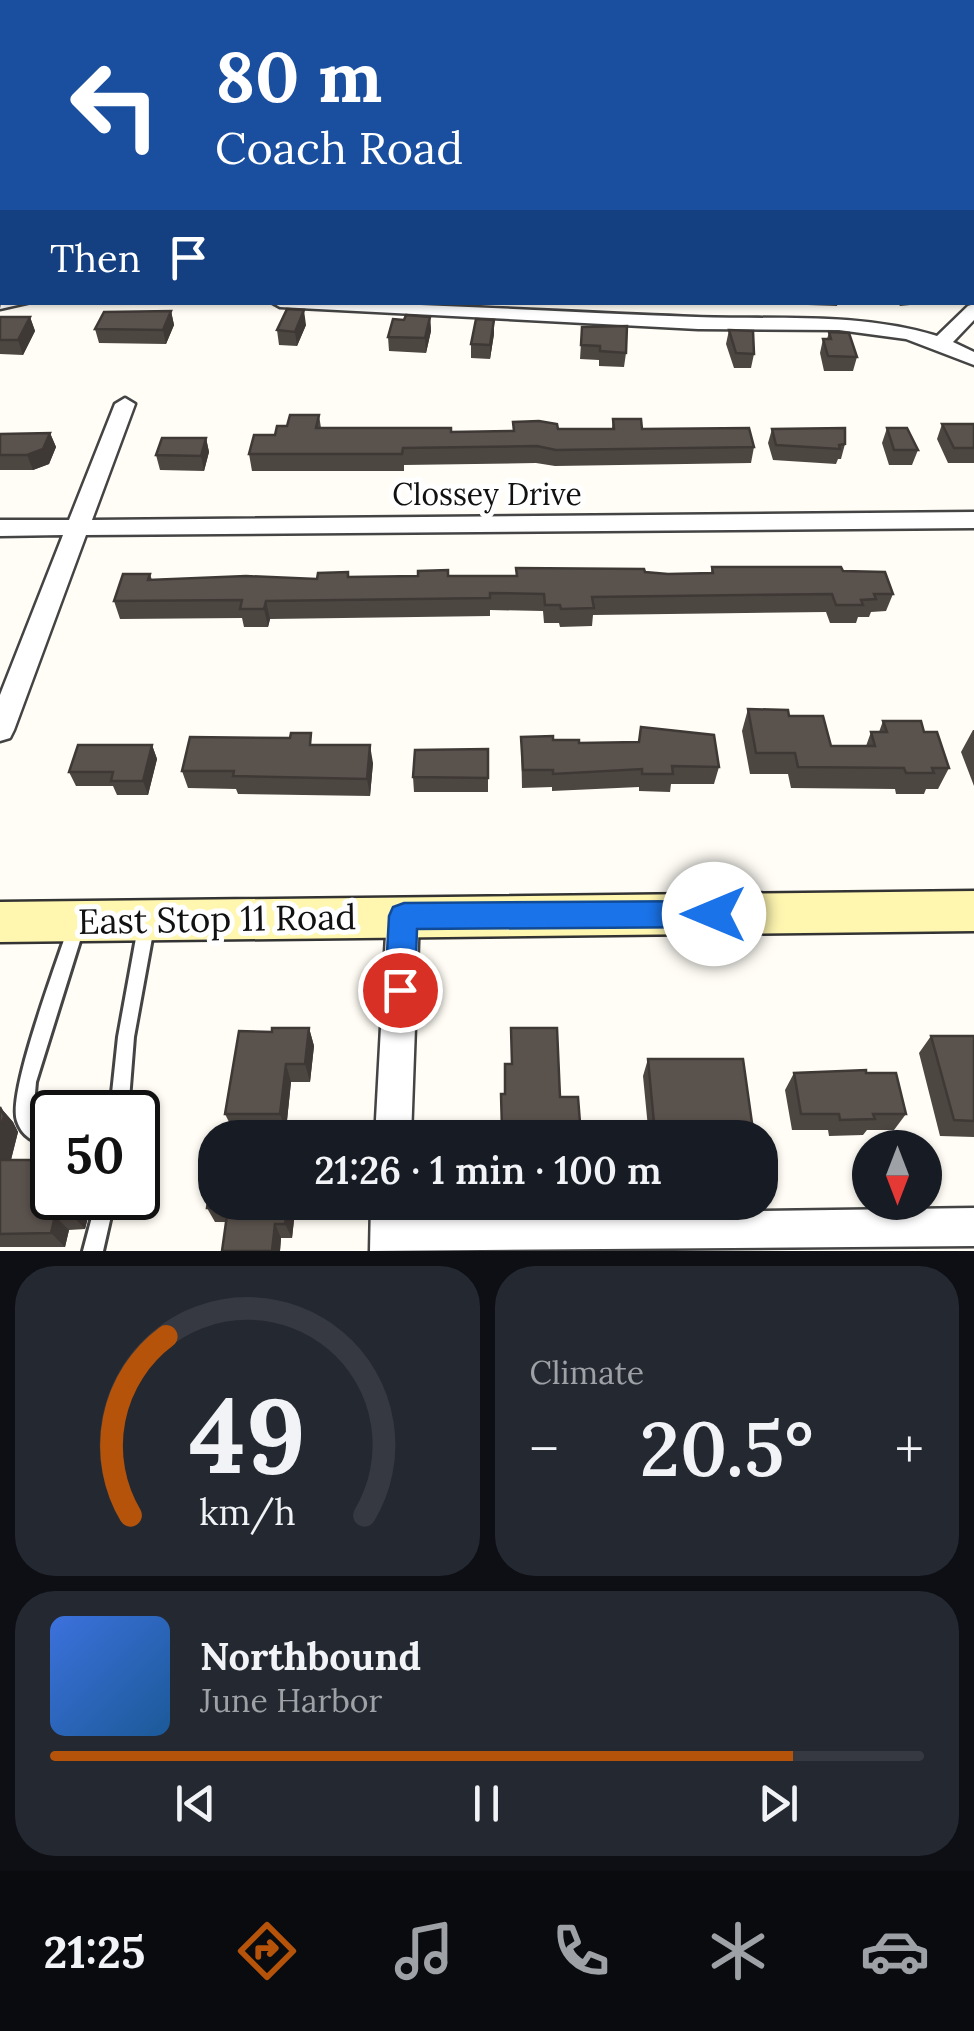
<!DOCTYPE html>
<html lang="en">
<head>
<meta charset="utf-8">
<style>
	body { margin:0; font-family:Lora,serif; background:#242831; color:#f1f3f6; height:100vh; display:flex; flex-direction:column; font-size:38px; white-space:nowrap }
	* { box-sizing:border-box; margin:0 }
	p { font-size:32px; color:#9ea1a6 }
	.icon { flex:none; width:55px; height:55px; fill:none; stroke:currentColor; stroke-width:2; stroke-linecap:round; stroke-linejoin:round }
	.map { position:relative; height:1251px; overflow:hidden }
	.sheet { display:flex; flex-direction:column; gap:15px; padding:15px; background:#0d0f14; flex:1 }
	.sheet>* { flex:none }
	.hud { position:absolute; left:0px; top:0px; width:975px; height:305px; box-shadow:0 2px 8px #0004; background:#1a4fa0; color:#fff; overflow:hidden }
	.needle { width:65px; rotate:180deg }
	.buttons { position:absolute; left:852px; top:1130px; display:grid; gap:20px }
	.buttons a { display:grid; place-items:center; width:90px; height:90px; border-radius:50%; background:#171b24; box-shadow:0 2px 8px #0004; font-size:50px }
	.speed { position:absolute; left:30px; top:1090px; display:flex; gap:20px; font-size:50px; font-weight:700; text-align:center }
	.speed>* { display:grid; place-content:center; width:130px; height:130px; border-radius:50%; background:#171b24; box-shadow:0 2px 8px #0004; line-height:1 }
	.speed .limit { border:5px solid #111; border-radius:15px; background:#fff; color:#111 }
	.pin { position:absolute; display:grid; place-items:center; width:85px; height:85px; color:#fff; margin:-42px; border:5px solid #fff; border-radius:50%; box-shadow:0 2px 10px #0007 }
	.me { position:absolute; width:110px; margin:-55px; rotate:270deg; stroke-linejoin:round; filter:drop-shadow(0 0 8px #0008) }
	.turn { display:flex; align-items:center; gap:35px; height:210px; padding:0 50px; font-size:45px }
	.turn .icon { width:130px; height:130px; stroke-width:2.5 }
	.turn b { display:block; font-size:70px; line-height:85px }
	.then { display:flex; align-items:center; height:95px; padding:0 50px; background:#0003; gap:20px; font-size:38px }
	.big { font-size:75px; font-weight:600; line-height:1.1 }
	.sheet .card { flex:1; display:flex; flex-direction:column; justify-content:center; gap:15px; min-width:0; padding:0 35px; border-radius:40px; background:#242831 }
	.sheet .dial { align-items:center; gap:0 }
	.dial svg { height:260px; overflow:visible; fill:none; stroke:#363941; stroke-width:7; stroke-linecap:round; text-anchor:middle }
	.dial text { fill:#f1f3f6; stroke:none }
	.song { display:flex; align-items:center; gap:30px }
	.cover { width:120px; height:120px; border-radius:15px; background:linear-gradient(135deg,hsl(220 70% 55%),hsl(210 70% 35%)) }
	.played { height:10px; border-radius:5px; background:linear-gradient(90deg,#b45309 85%,#363941 85%) }
	.keys { display:flex; justify-content:space-around; direction:ltr }
	.heat { display:flex; justify-content:space-between; align-items:center; font-size:55px; direction:ltr }
	.sheet .tiles { flex:1; display:grid; gap:15px; grid-template-columns:1fr 1fr }
	.card:last-child { grid-column:span 2 }
	.trip { position:absolute; left:198px; top:1120px; width:580px; height:100px; border-radius:40px; background:#171b24; box-shadow:0 2px 8px #0004; font-weight:600; line-height:100px; text-align:center }
	.tabs { display:flex; height:160px; justify-content:space-around; align-items:center; background:#090b0e; color:#9ea1a6 }
	.tabs .icon { width:70px; height:70px }
	.tabs .active { color:#b45309 }
	.tabs b { font-size:45px; color:#f1f3f6 }
	.map>svg:first-child { display:block }
	.lines { fill:none; stroke-linecap:round; stroke-linejoin:round }
	.service-casing { stroke:#444; stroke-width:6 }
	.minor-casing { stroke:#444; stroke-width:5 }
	.secondary-casing { stroke:#333; stroke-width:5 }
	.service { fill:#fff; fill-rule:evenodd }
	.minor { fill:#fff; fill-rule:evenodd }
	.secondary { fill:#fff6b0; fill-rule:evenodd }
	.wall { fill:#4d4742 }
	.shaded-wall { fill:#3f3936 }
	.building { fill:#5a524d; stroke:#3f3936; stroke-width:2.5 }
	.route { fill:#1a73e8; stroke:#114b97; stroke-width:2.5 }
	.labels { text-anchor:middle; dominant-baseline:central; stroke-width:10; stroke-linejoin:round; paint-order:stroke }
	.street-label { font-size:30px; fill:#111; stroke:#fff }
	.near-street-label { font-size:35px; fill:#111; stroke:#fff }
</style>
</head>
<body>
<div class="map">
<svg width="974" height="1251" viewBox="0 0 974 1251">
	<rect width="100%" height="100%" fill="#fffdf5"/>
	<g class="lines">
		<defs>
			<path id="service" d="M146 920 152 922 154 927 134 1037 128 1112H110L118 1037 138 927 140 922Z
				M76 921 82 923 84 928 36 1082 33 1116 40 1126 52 1129V1147C36 1142 23 1139 17 1121 7 1094 57 962 68 928L70 923Z
				M97 1198H115L103 1251H83Z"/>
			<path id="minor" d="M502 0H515L516 2H504Z
				M640 0H654L655 2H642Z
				M972 143H974V151H972Z
				M0 176H2V186H0Z
				M2 298V302H31L0 309Z
				M271 302C413 302 554 312 696 317 777 320 858 312 937 336L968 306 974 304V320L953 342 974 352V365L906 339 839 330 698 329 280 307Z
				M125 398 135 404 92 520 974 512V528L86 535 14 730 10 738 0 741V695L63 535 0 536V520H69L115 404Z
				M403 902 414 906 419 916 411 1138H375L387 916 392 906Z
				M371 1202H409L408 1216 974 1208V1246L370 1251Z"/>
			<path id="secondary" d="M974 891V931L0 942V902Z"/>
		</defs>
		<use href="#service" class="service-casing"/>
		<use href="#minor" class="minor-casing"/>
		<use href="#secondary" class="secondary-casing"/>
		<use href="#service" class="service"/>
		<use href="#minor" class="minor"/>
		<use href="#secondary" class="secondary"/>
	</g>
	<path class="wall" d="M937 0H971L970 2H939Z
		M0 242H2V277H0Z
		M778 302H838L837 306 779 304Z
		M897 302H940L900 306Z
		M171 311 174 325 166 344 99 343 95 329Z
		M0 317H30L35 331 23 355 0 354Z
		M430 317 431 331 426 353 389 351 388 337 404 320Z
		M306 325 297 346 279 345 277 330Z
		M582 327 626 353 624 367 599 366V360L580 359Z
		M729 330 754 354 751 368H734L726 344Z
		M829 332 857 357 853 371H824L820 353 823 339H827Z
		M494 334 490 359 471 358V344Z
		M319 415 321 428 451 432 513 431V422L558 429H612L613 419 642 429 754 447 751 463 555 466 536 463 404 465V471H252L249 454 287 426Z
		M942 424H974V463H948L937 439Z
		M887 428 918 450 912 465H889L882 443Z
		M772 429 845 444 841 459H838L836 464 773 460 768 443Z
		M50 433 56 447 49 464 33 470H0V434Z
		M206 438 209 452 204 471 160 470 156 455Z
		M712 567 843 571 893 594 886 611 871 612 869 617H858L856 623H830L826 612 593 615 592 626 560 627 559 623H544L543 611 490 610V616L270 619 268 627H244L242 618 120 619 114 601 150 574 152 580 317 579 348 572 349 577 516 576 645 572 668 574 711 573Z
		M748 709 789 716 831 746H866L871 732H879L883 721 924 732 949 768 938 789H926L924 794H896L895 789 791 788 788 774H750L742 731Z
		M973 730H974V786L961 752Z
		M521 737 579 743 719 767 714 784H671L670 792 639 791V787L552 791V787L522 788Z
		M152 745 157 759 148 795H117L113 786H76L69 772Z
		M313 745 373 763 370 796 238 794 236 789 188 788 182 771Z
		M488 749V792H414L413 777Z
		M309 1028 314 1046 310 1082H291L286 1130H233L225 1114 272 1032Z
		M511 1028 580 1123 577 1138H501V1094H504L505 1064H511Z
		M931 1036H974V1137L940 1136 919 1053Z
		M648 1059 752 1123 745 1138H649L643 1076Z
		M794 1073H866L906 1114 894 1130H867L863 1135 829 1136 828 1130H792L785 1090Z
		M0 1107 13 1122 18 1132 11 1160 93 1198 85 1229 69 1230 65 1247H0Z
		M296 1202 292 1238H281L280 1251H222L226 1222H215L207 1208Z"/>
	<path class="shaded-wall" d="M2 71V87L0 90V74Z
		M304 310 306 325 297 346 295 332Z
		M171 311 174 325 166 344 163 330Z
		M30 317 35 331 23 355 18 340Z
		M430 317 431 331 426 353 425 338Z
		M494 320V334L490 359V345Z
		M50 433 56 447 49 464 33 470 27 455Z
		M206 438 209 452 204 471 201 456Z
		M266 601 270 619 268 627 264 609Z
		M152 745 157 759 148 795 143 781Z
		M370 745 373 763 370 796 367 779Z
		M309 1028 314 1046 310 1082 305 1064Z
		M286 1064 291 1082 286 1130 280 1114Z
		M0 1107 13 1122 18 1132 7 1175 0 1169Z
		M77 1198H93L85 1229 72 1215Z
		M288 1202H296L292 1238 285 1224Z
		M55 1216 69 1230 65 1247 51 1233Z
		M275 1224 281 1238 280 1251H272Z"/>
	<path class="building" d="M37 0H63L61 2H35Z
		M112 0H317L315 2 302 1V2H110Z
		M367 0H407V2H365Z
		M444 0H490L492 2H445Z
		M539 0H562L564 2H541Z
		M686 0H721L723 2H688Z
		M739 0H772V2H738Z
		M833 0H861L860 2H832Z
		M2 37V71L0 74V40Z
		M0 242H2V263H0Z
		M287 309 304 310 295 332 277 330Z
		M171 311 163 330 95 329 104 312Z
		M406 315 430 317 425 338 388 337 393 319 404 320Z
		M0 317H30L18 340H0Z
		M476 319 494 320 490 345 471 344Z
		M627 326 626 353 600 351V346L581 345 582 327Z
		M729 330 753 331 754 354 736 353Z
		M829 332 849 333 857 357 828 356 823 339H831Z
		M290 415H319L316 428H451V432L514 431 513 422 539 421 557 424 558 429H614L613 419H641L642 429 749 428 754 447 556 450 537 446 403 448 402 454H249L254 435H275L277 426H287Z
		M942 424H974V448H954Z
		M845 428V444L839 445 840 449 776 445 772 429Z
		M887 428H907L918 450H894Z
		M50 433 43 449 27 455H0V434Z
		M162 438H206L201 456 156 455Z
		M712 567H841L843 571 885 572 893 594H874L876 599 861 600 863 605H836L832 594 592 597 594 608 561 609 560 605H545L544 594 490 593V598L266 601 264 609H240L242 600 114 601 123 574H150L148 580 246 576 317 579 318 573 348 572V577L418 576V571L448 570V576H517L516 568 644 569 645 572 668 574 713 573Z
		M748 709 788 710 789 716H823L831 746H875L871 732H887L883 721H921L924 732H937L949 768H932L934 773H906L904 768 798 767 795 753H756Z
		M641 727 714 735 719 767 672 766 673 774H642V769L553 774V770H523L521 737 553 736V740H579V743L639 742Z
		M291 733H311L310 745H370L367 779 233 776 234 771H182L190 737 290 738Z
		M78 745H152L143 781H111L113 772H69Z
		M488 749V778L413 777 415 750Z
		M272 1028H309L305 1064H286L280 1114H225L239 1031 272 1032Z
		M511 1028H557L560 1097H578L580 1123H561V1130H502L501 1094H505V1064H512Z
		M931 1036H974V1121L954 1120Z
		M648 1059H743L752 1123H654Z
		M866 1070V1073H896L906 1114H873L875 1119 840 1120 839 1114H801L794 1073Z
		M0 1107 4 1116 0 1131Z
		M52 1141V1198H77L72 1215 55 1216 51 1233 0 1234V1160H47Z
		M213 1166H215V1202H288L285 1224H275L272 1251H222L228 1208H207Z"/>
	<path class="route" d="M714 901 723 905 728 914 723 923 714 927 417 929 415 990 411 1000 400 1004 389 1000 385 990 389 916 393 907 404 903Z"/>
	<g class="labels">
		<g class="street-label">
			<text x="487" y="494">Clossey Drive</text>
		</g>
		<g class="near-street-label">
			<text transform="translate(217 919) rotate(-1)">East Stop 11 Road</text>
		</g>
	</g>
</svg>
<div class="buttons">
<a><svg class="needle" viewBox="-14 -14 28 28"><path d="M0-13l5 13h-10z" fill="#e53935"/><path d="M0 13l5-13h-10z" fill="#9ea1a6"/></svg></a>
</div>
<div class="speed"><div class="limit">50</div></div>
<div class="pin" style="left:400px;top:990px;background:#d93025"><svg class="icon" aria-label="arrive" viewBox="0 0 24 24"><path d="M6 21V4h12l-3 4 3 4H6"/></svg></div>
<svg class="me" style="left:714px;top:914px" viewBox="-20 -20 40 40"><circle r="19" fill="#fff"/><path d="M0-13L10 11 0 6-10 11z" fill="#1a73e8"/></svg>
<div class="trip">21:26 · 1 min · 100 m</div>
<div class="hud">
<div class="turn"><svg class="icon" aria-label="left" viewBox="0 0 24 24"><path d="M17 20v-9H6M10 6l-5 5 5 5"/></svg><div><b>80 m</b>Coach Road</div></div>
<div class="then">Then<svg class="icon" aria-label="arrive" viewBox="0 0 24 24"><path d="M6 21V4h12l-3 4 3 4H6"/></svg></div>
</div>
</div>
<section class="sheet">
<div class="tiles">
<div class="card dial"><svg viewBox="0 0 100 80">
<path d="M14 69A42 42 0 1 1 86 69"/>
<path d="M14 69A42 42 0 0 1 25 14" stroke="#b45309"/>
<text x="50" y="56" font-size="32" font-weight="700">49</text>
<text x="50" y="72" font-size="11">km/h</text>
</svg></div>
<div class="card"><p>Climate</p>
<div class="heat"><a>−</a><b class="big">20.5°</b><a>+</a></div>
</div>
<div class="card">
<div class="song"><i class="cover"></i><div><b>Northbound</b><p>June Harbor</p></div></div>
<div class="played"></div>
<div class="keys"><svg class="icon" aria-label="previous" viewBox="0 0 24 24"><path d="M18 5L8 12l10 7zM5 5v14"/></svg><svg class="icon" aria-label="pause" viewBox="0 0 24 24"><path d="M8 5v14M16 5v14"/></svg><svg class="icon" aria-label="next" viewBox="0 0 24 24"><path d="M6 5l10 7-10 7zM19 5v14"/></svg></div>
</div>
</div>
</section>
<nav class="tabs">
<b>21:25</b>
<svg class="icon active" aria-label="directions" viewBox="0 0 24 24"><path d="M12 3l9 9-9 9-9-9zM9 14v-3h6M13 9l2 2-2 2"/></svg>
<svg class="icon" aria-label="music" viewBox="0 0 24 24"><path d="M9 18V5l10-2v13"/><circle cx="6" cy="18" r="3"/><circle cx="16" cy="16" r="3"/></svg>
<svg class="icon" aria-label="phone" viewBox="0 0 24 24"><path d="M5 4h4l2 5-3 2q2 4 5 5l2-3 5 2v4C11 20 4 13 5 4z"/></svg>
<svg class="icon" aria-label="climate" viewBox="0 0 24 24"><path d="M12 3v18M4 7l16 10M4 17L20 7"/></svg>
<svg class="icon" aria-label="car" viewBox="0 0 24 24"><path d="M5 17H2v-5l4-1 3-4h7l3 4 3 1v5h-3M9 17h6M6 11h13"/><circle cx="7" cy="17" r="2"/><circle cx="17" cy="17" r="2"/></svg>
</nav>
</body>
</html>
